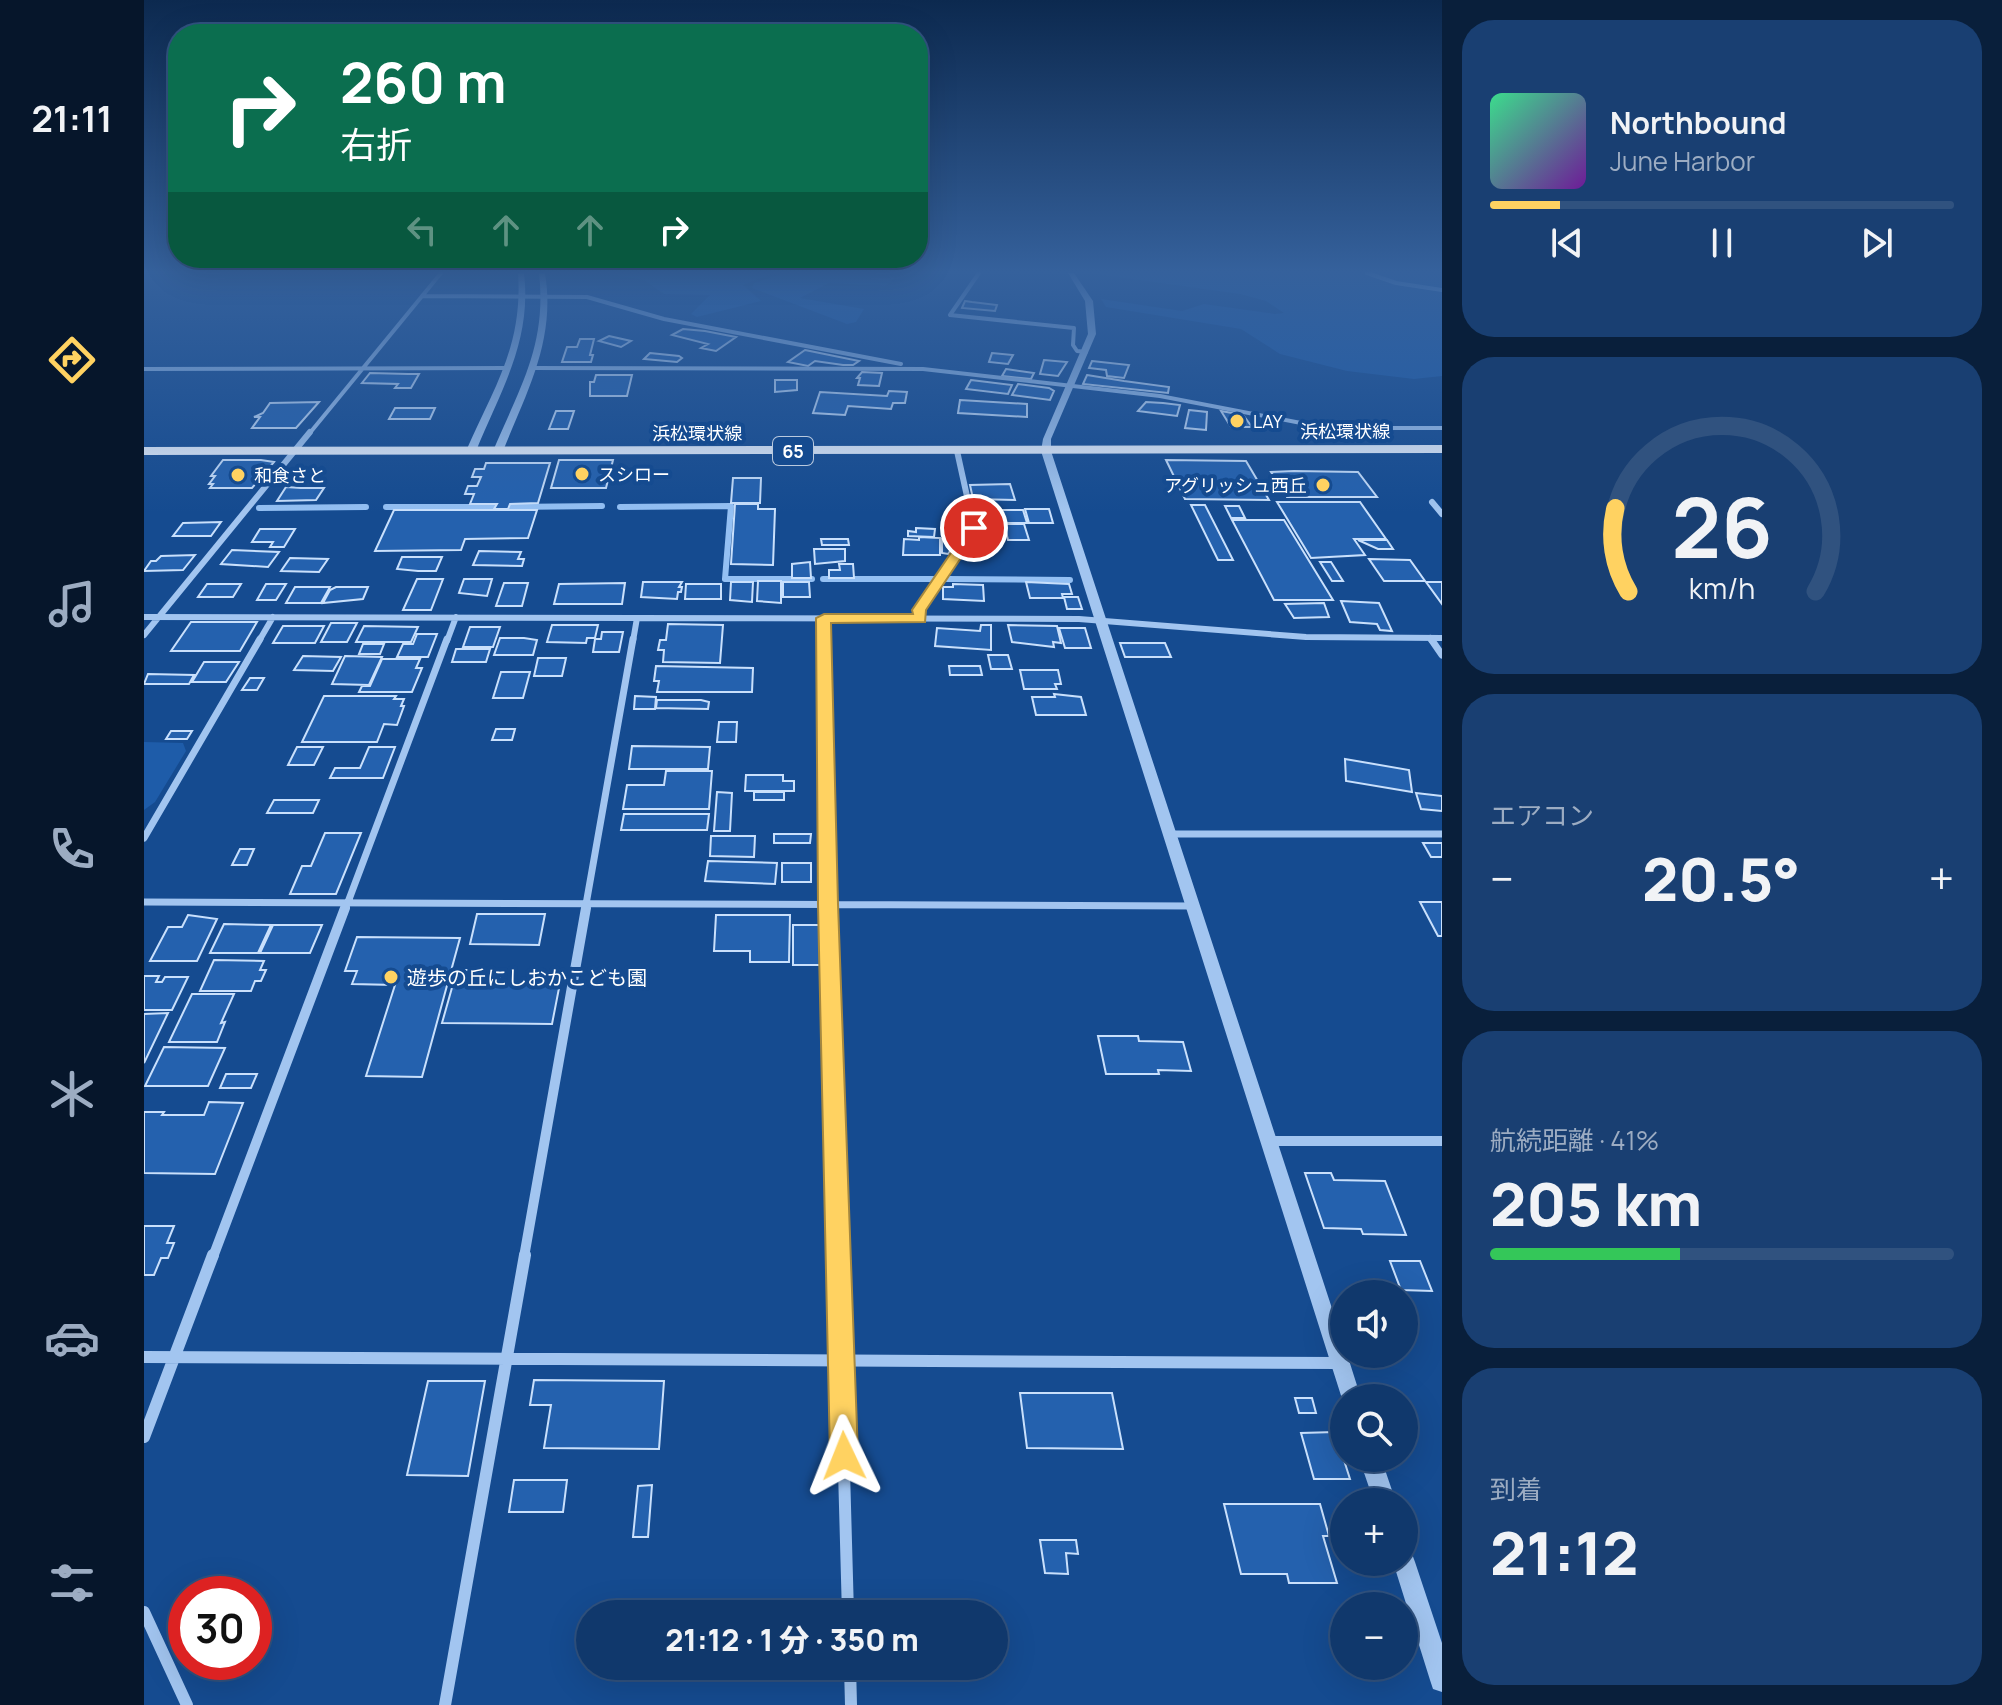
<!DOCTYPE html>
<html lang="ja">
<head>
<meta charset="utf-8">
<style>
	body { margin:0; font-family:Manrope,"Noto Sans JP",sans-serif; background:#193f72; color:#f1f3f6; height:100vh; display:flex; flex-direction:column; font-size:30px; white-space:nowrap }
	* { box-sizing:border-box; margin:0 }
	p { font-size:26px; color:#9cacc2 }
	.icon { flex:none; width:44px; height:44px; fill:none; stroke:currentColor; stroke-width:2; stroke-linecap:round; stroke-linejoin:round }
	.map { position:relative; flex:1; overflow:hidden }
	.details { display:flex; flex-direction:column; gap:20px; padding:20px; background:#091f3b; width:560px }
	.details>* { flex:none }
	.guide { position:absolute; left:24px; top:24px; width:760px; height:244px; border-radius:32px; box-shadow:0 8px 32px #0002,0 0 0 2px #30527f; background:#0b6e4f; color:#fff; overflow:hidden }
	.tools { position:absolute; left:1186px; top:1280px; display:grid; gap:16px }
	.tools a { display:grid; place-items:center; width:88px; height:88px; border-radius:50%; background:#10386c; box-shadow:0 8px 32px #0002,0 0 0 2px #30527f; font-size:40px }
	.speed { position:absolute; left:24px; top:1576px; display:flex; gap:16px; font-size:40px; font-weight:700; text-align:center }
	.speed>* { display:grid; place-content:center; width:104px; height:104px; border-radius:50%; background:#10386c; box-shadow:0 8px 32px #0002,0 0 0 2px #30527f; line-height:1 }
	.speed .limit { border:12px solid #d22; background:#fff; color:#111 }
	.pin { position:absolute; display:grid; place-items:center; width:68px; height:68px; color:#fff; margin:-34px; border:4px solid #fff; border-radius:50%; box-shadow:0 2px 8px #0007 }
	.me { position:absolute; width:88px; margin:-44px; rotate:358deg; stroke-linejoin:round; filter:drop-shadow(0 0 6px #0008) }
	.turn { display:flex; align-items:center; gap:28px; height:168px; padding:0 40px; font-size:36px }
	.turn .icon { width:104px; height:104px; stroke-width:2.5 }
	.turn b { display:block; font-size:56px; line-height:68px }
	.lanes { display:flex; align-items:center; height:76px; padding:0 40px; background:#0003; justify-content:center; gap:40px; direction:ltr }
	.lanes .off { opacity:.35 }
	.big { font-size:60px; font-weight:800; line-height:1.1 }
	.details .tile { flex:1; display:flex; flex-direction:column; justify-content:center; gap:12px; min-width:0; padding:0 28px; border-radius:32px; background:#193f72 }
	.details .dial { align-items:center; gap:0 }
	.dial svg { height:208px; overflow:visible; fill:none; stroke:#30527f; stroke-width:7; stroke-linecap:round; text-anchor:middle }
	.dial text { fill:#f1f3f6; stroke:none }
	.song { display:flex; align-items:center; gap:24px }
	.cover { width:96px; height:96px; border-radius:12px; background:linear-gradient(135deg,hsl(150 70% 55%),hsl(280 70% 35%)) }
	.played { height:8px; border-radius:4px; background:linear-gradient(90deg,#ffd261 15%,#30527f 15%) }
	.keys { display:flex; justify-content:space-around; direction:ltr }
	.heat { display:flex; justify-content:space-between; align-items:center; font-size:44px; direction:ltr }
	.charge { height:12px; border-radius:6px; background:linear-gradient(90deg,#34c759 41%,#30527f 0) }
	.trip { position:absolute; left:432px; top:1600px; width:432px; height:80px; border-radius:40px; background:#10386c; box-shadow:0 8px 32px #0002,0 0 0 2px #30527f; font-weight:800; line-height:80px; text-align:center }
	main { display:flex; flex:1; min-height:0 }
	.tab-bar { display:flex; flex-direction:column; width:144px; justify-content:space-around; align-items:center; background:#06162b; color:#9cacc2 }
	.tab-bar .icon { width:56px; height:56px }
	.tab-bar .current { color:#ffd261 }
	.tab-bar b { font-size:36px; color:#f1f3f6 }
	.map>svg:first-child { display:block }
	.green { fill:#1e5ca9 }
	.lines { fill:none; stroke-linecap:round; stroke-linejoin:round }
	.stream-far1 { stroke:#94c0f3; stroke-width:4 }
	.stream { stroke:#94c0f3; stroke-width:6 }
	.building { fill:#2461ae; stroke:#c9e0fc; stroke-width:2 }
	.minor-far4 { stroke:#a2c5f0; stroke-width:4 }
	.minor-far3 { stroke:#a2c5f0; stroke-width:6 }
	.minor-far2 { stroke:#a2c5f0; stroke-width:7 }
	.minor-far1 { stroke:#a2c5f0; stroke-width:10 }
	.minor { stroke:#a2c5f0; stroke-width:12 }
	.tertiary { fill:#a2c5f0; fill-rule:evenodd }
	.primary { fill:#ebf3ff; fill-rule:evenodd }
	.route { fill:#ffd261; stroke:#a6883f; stroke-width:2 }
	.poi-dot { fill:#ffd261; stroke:#154b90; stroke-width:3 }
	.labels { text-anchor:middle; dominant-baseline:central; stroke-width:8; stroke-linejoin:round; paint-order:stroke }
	.far-poi-label { font-size:18px; fill:#fff; stroke:#154b90; text-anchor:start }
	.far-street-label { font-size:18px; fill:#fff; stroke:#154b90 }
	.shield { fill:#154b90; stroke:#b9c9de; stroke-width:2 }
	.shield-label { font-size:18px; font-weight:bold; fill:#fff }
	.poi-label { font-size:20px; fill:#fff; stroke:#154b90; text-anchor:start }
</style>
</head>
<body>
<main>
<nav class="tab-bar">
<b>21:11</b>
<svg class="icon current" aria-label="directions" viewBox="0 0 24 24"><path d="M12 3l9 9-9 9-9-9zM9 14v-3h6M13 9l2 2-2 2"/></svg>
<svg class="icon" aria-label="music" viewBox="0 0 24 24"><path d="M9 18V5l10-2v13"/><circle cx="6" cy="18" r="3"/><circle cx="16" cy="16" r="3"/></svg>
<svg class="icon" aria-label="phone" viewBox="0 0 24 24"><path d="M5 4h4l2 5-3 2q2 4 5 5l2-3 5 2v4C11 20 4 13 5 4z"/></svg>
<svg class="icon" aria-label="climate" viewBox="0 0 24 24"><path d="M12 3v18M4 7l16 10M4 17L20 7"/></svg>
<svg class="icon" aria-label="car" viewBox="0 0 24 24"><path d="M5 17H2v-5l4-1 3-4h7l3 4 3 1v5h-3M9 17h6M6 11h13"/><circle cx="7" cy="17" r="2"/><circle cx="17" cy="17" r="2"/></svg>
<svg class="icon" aria-label="filters" viewBox="0 0 24 24"><path d="M4 7h16M4 17h16"/><circle cx="9" cy="7" r="2"/><circle cx="15" cy="17" r="2"/></svg>
</nav>
<div class="map">
<svg width="1298" height="1705" viewBox="0 0 1298 1705">
	<rect width="100%" height="100%" fill="#154b90"/>
	<path class="green" d="M460 273H629L599 285 617 301 553 317 547 314 566 295 520 294 500 280Z
		M641 273H755L742 286 685 283 656 298 720 309 712 322 703 324 608 288 610 283Z
		M945 273H1298V376L1270 379 1203 371 1136 354 1097 329 962 307 957 299 1038 311 1060 304 1131 314 1140 313 1122 301 1096 294Z
		M0 742 39 743 42 751 11 802 0 810Z"/>
	<g class="lines">
		<path class="stream-far1" d="M1223 273 1252 283 1298 290"/>
		<path class="stream" d="M242 507H350
			M366 507 458 506
			M476 507 587 506 581 579H668
			M115 508 222 507
			M679 579H789
			M803 579 926 580"/>
	</g>
	<path class="building" d="M821 301 828 302 853 305 851 311 818 308Z
		M539 329 561 331 592 337 572 351 557 348 564 344 528 335Z
		M465 336 487 341 477 347 455 341Z
		M436 339H450L446 355H449L447 362H418L423 347H433Z
		M661 350 715 361 709 365H699L671 361 664 366 644 362Z
		M506 353 535 356 538 358 533 362 500 359Z
		M848 353 869 355 864 364 845 362Z
		M900 360 923 362 914 376 896 374Z
		M948 361 985 365 980 378 963 376 962 370 945 368Z
		M862 369 890 373 887 379 858 376Z
		M718 372 738 373 735 386 714 385 716 378H713Z
		M226 373 264 374H275L267 388H251L254 384 218 383Z
		M452 375H488L483 396H446V382H450Z
		M943 375 980 381 1025 387 1024 393 939 384Z
		M631 380H653V390L631 392Z
		M827 380 868 385 864 394 822 389Z
		M874 384 905 388 910 391 906 400 868 395Z
		M745 391 763 392 761 403H749L747 409 704 406 701 415 669 413 676 392 743 396Z
		M816 400 883 404V417L814 413Z
		M175 402 152 428H108L116 417H110L119 413 126 403Z
		M1002 402 1019 403 1036 405 1033 416 994 411Z
		M251 408H291L286 419H245Z
		M1045 410 1063 412 1062 430 1041 428Z
		M412 411H430L424 429H405Z
		M1077 411 1099 415 1108 427H1087Z
		M79 460H117L130 462 108 488H66L69 484H65L71 476H67Z
		M415 460H469L462 488H407Z
		M1022 460 1102 461 1125 500 1041 499Z
		M342 463H406L394 503 366 504 364 509H350L353 504H326L330 494H321L324 486H333L337 477H328L331 469H340Z
		M1150 471 1214 472 1233 497H1143L1127 472Z
		M589 478H617L616 503H587Z
		M866 484 871 500 829 499 826 485Z
		M142 487 157 488H180L172 500 133 501Z
		M1133 502H1216L1242 539H1210L1221 555 1167 558Z
		M591 504H614V509H631L629 565 587 564Z
		M1047 505H1061L1089 560H1074Z
		M1081 506H1095L1101 518H1087Z
		M881 509H905L909 523H885Z
		M250 510H393L384 538 321 539 317 550 231 551Z
		M853 510H879L883 523H856Z
		M1088 520H1140L1189 600H1130Z
		M77 522 67 536H29L39 523Z
		M860 524H880L885 540H864Z
		M772 528 791 529 790 537 764 536V531L772 532Z
		M116 529H151L140 547H126L129 542H108Z
		M775 537 796 538V555H759L760 539 775 540Z
		M677 539H704L705 545H678Z
		M798 539H814L804 554 798 553Z
		M1214 540H1243L1249 549H1234Z
		M670 549H701V561L671 564Z
		M88 550 135 552 124 567 77 564Z
		M335 551 377 552 374 559H380L378 566 329 565Z
		M51 555 39 570 0 571 7 561H12L17 556Z
		M258 557H298L292 571H274L253 569Z
		M146 558 184 559 175 572 137 571Z
		M1225 559 1266 560 1281 581H1240Z
		M666 562 667 578H648V564Z
		M1176 562H1187L1199 581H1188Z
		M695 564H709L710 578H685V570H696Z
		M273 579H299L287 610H259Z
		M320 579H348L343 596 315 593Z
		M614 581H637V603L613 601Z
		M499 582H538L535 587H538L537 592H534L533 599 497 597Z
		M587 582H609L608 602 586 600Z
		M639 582H665L666 597H639Z
		M882 582 925 584 928 594H918L919 598H886Z
		M1282 582H1298V604Z
		M360 583H384L378 606H352Z
		M481 583 478 604H410L415 584Z
		M63 584H97L89 597H54Z
		M122 584H142L132 600H113Z
		M542 584H577V599H541Z
		M809 584 839 585 840 601 799 599V587H809Z
		M151 587H186L177 603H142Z
		M192 587H224L219 599 179 603 186 590Z
		M920 597H934L938 609H923Z
		M1197 601 1235 603 1248 631 1236 630 1233 624 1206 622Z
		M1180 603 1185 617 1150 618 1141 604Z
		M47 622H113L96 651H27Z
		M187 623H213L203 642H177Z
		M524 624 579 625 576 663 519 662 520 650H514L516 640H522Z
		M408 625H454L451 638H443L442 643 403 642Z
		M837 625H847V650L791 646 793 628 836 631Z
		M864 625 913 626 917 643 909 642 910 647 868 642Z
		M139 626H180L171 643H129Z
		M220 626 274 627 267 642H212Z
		M326 627H356L349 647H319Z
		M915 628H941L947 648H921Z
		M458 632H479L475 652H449L451 639H457Z
		M273 634H293L284 657H253L259 644H269Z
		M356 638H380L393 640 389 655H350Z
		M976 643H1021L1027 657H981Z
		M219 644H240L236 654H215Z
		M312 649H346L342 662H308Z
		M844 655H864L868 669H847Z
		M159 656 197 657 189 671 150 670Z
		M201 656 238 657 225 685 188 684Z
		M394 658H422L418 676H390Z
		M238 659H276L272 668H278L268 692H215L218 686H226Z
		M60 662H95L82 682H48Z
		M512 666 609 668 608 692H513L515 681H510Z
		M805 666H836L838 675H806Z
		M876 670H914L917 684H911L913 689H880Z
		M357 672H386L379 698H349Z
		M4 674 50 675 45 684H0Z
		M106 678H120L113 690H98Z
		M910 694 937 697 942 715H892L888 697H911Z
		M180 696H252L250 699H260L257 706H260L253 725 240 724 233 742H158Z
		M491 696 512 697 511 709H490Z
		M513 700H557L565 702 564 709 512 708Z
		M575 722H593L592 742H573Z
		M352 729H371L368 740H348Z
		M27 731H48L43 739H22Z
		M488 746 566 747 564 769H485Z
		M153 747H179L170 765H144Z
		M225 747H251L239 778H186L191 768H216Z
		M1201 759 1265 770 1268 792 1202 781Z
		M522 771H568L565 809H479L483 785H520Z
		M602 775H639V781H650V791H601Z
		M573 792 588 793 586 831H570Z
		M610 792H640V800H610Z
		M1272 793 1298 796V811L1277 809Z
		M130 800H175L169 813H123Z
		M480 814H565L563 830H477Z
		M181 833H217L192 894H146L158 866H167Z
		M630 834H667L666 843H630Z
		M567 836H611L610 857 566 856Z
		M1279 843H1298V857H1287Z
		M96 849H110L103 865H88Z
		M564 861 633 863 631 884 561 881Z
		M638 863H667V882H638Z
		M1276 902H1298V936H1294Z
		M333 914H401L395 945 326 944Z
		M44 915 73 919 53 961H6L24 927H38Z
		M572 915H646L645 962H606V951H570Z
		M80 924 127 925 114 953H66Z
		M129 925H178L166 953H116Z
		M649 925H678L679 965H649Z
		M213 937 316 938 278 1077 222 1076 251 985 208 984 213 971H201Z
		M70 960 120 961 116 970H122L117 981H111L107 991H56Z
		M313 970H357L354 983H416L408 1024 298 1023Z
		M0 976H15L12 982H18L21 977H44L28 1010H0Z
		M48 994H90L77 1023 81 1022 73 1042H25Z
		M24 1013 0 1063V1014Z
		M954 1036H994L995 1041 1039 1042 1047 1071 1014 1070 1015 1074H962Z
		M20 1047 81 1048 64 1086H1Z
		M82 1074H113L107 1088H76Z
		M65 1102 99 1103 71 1174 0 1173V1112H20L18 1115H60Z
		M1161 1173H1187L1190 1180 1241 1181 1262 1235 1219 1234 1217 1229 1180 1228Z
		M0 1226H30L23 1243H30L24 1258H17L10 1275H0Z
		M1246 1261H1276L1288 1291 1257 1290Z
		M390 1380 520 1381 515 1449 400 1448 407 1405H386Z
		M284 1381H341L324 1476 263 1475Z
		M876 1393H968L979 1449 883 1448Z
		M1151 1398H1168L1172 1413H1155Z
		M1191 1432 1206 1479H1170L1157 1433Z
		M370 1480H423L419 1512H365Z
		M508 1485 504 1537H489L494 1486Z
		M1080 1504H1176L1185 1536H1179L1193 1583H1145L1143 1574H1097Z
		M896 1540H932L934 1554 922 1553 924 1574 901 1573Z"/>
	<g class="lines">
		<path class="minor-far4" d="M835 273 806 315 930 328 929 345 933 351 942 352
			M278 296 443 297 520 319 757 364
			M387 368 779 369 1016 396 1183 428H1298
			M0 369 363 368
			M165 434 297 273"/>
		<path class="minor-far3" d="M1288 502 1298 514
			M0 617 935 619 1162 637 1298 638
			M680 618V641
			M776 619 775 610 830 528 813 451
			M0 635 166 432
			M1286 638 1288 641
			M115 641 129 617
			M303 641 312 617
			M489 641 493 618"/>
		<path class="minor-far2" d="M680 639 684 910
			M1287 639 1298 655
			M1025 834H1298
			M0 838 116 639
			M0 902 1049 906
			M201 910 303 639
			M441 910 489 639"/>
		<path class="minor-far1" d="M684 908 694 1257
			M1124 1141H1298
			M69 1257 201 908
			M380 1257 442 908"/>
		<path class="minor" d="M694 1255 704 1614
			M0 1357 1195 1363
			M0 1437 69 1255
			M0 1612 43 1705
			M706 1666 707 1705
			M301 1705 381 1255"/>
		<path class="tertiary" d="M374 273H380C388 341 357 390 332 451L324 453 322 451C350 387 379 346 374 273Z
			M395 273H401C412 340 383 391 359 451L354 454 349 451C376 387 403 345 395 273Z
			M924 273H930L949 301 952 334 907 439V451L1200 1345V1354H1203L1217 1398H1200V1405L897 451 899 439 944 334 941 301Z
			M1215 1458H1237L1252 1502H1230Z
			M1260 1551 1268 1554 1271 1562 1298 1643V1692L1289 1689 1286 1680 1249 1562H1260Z"/>
		<path class="primary" d="M1298 445V453L0 455V447Z"/>
	</g>
	<linearGradient id="sky" x2="0" y2="1"><stop stop-color="#0c294f"/><stop offset="0.53" stop-color="#35619c"/><stop offset="1" stop-color="#35619c" stop-opacity="0"/></linearGradient>
	<rect width="1298" height="512" fill="url(#sky)"/>
	<path class="route" d="M830 524 837 528 782 610 781 622 687 623 694 904 714 1456 709 1465 700 1470 690 1465 686 1456 674 904 672 618 680 614H769L768 610 824 528Z"/>
	<g class="poi-dot">
		<circle cx="1093" cy="421" r="8"/>
		<circle cx="438" cy="474" r="8"/>
		<circle cx="94" cy="475" r="8"/>
		<circle cx="1179" cy="485" r="8"/>
		<circle cx="247" cy="977" r="8"/>
	</g>
	<g class="labels">
		<g class="far-poi-label">
			<text x="1109" y="421">LAY</text>
			<text x="454" y="474">スシロー</text>
			<text x="110" y="475">和食さと</text>
			<text x="1163" y="485" text-anchor="end">アグリッシュ西丘</text>
		</g>
		<g class="far-street-label">
			<text x="1201" y="431">浜松環状線</text>
			<text x="553" y="433">浜松環状線</text>
		</g>
		<rect class="shield" x="629" y="437" width="40" height="28" rx="6"/>
		<g class="shield-label">
			<text x="649" y="451">65</text>
		</g>
		<g class="poi-label">
			<text x="263" y="977">遊歩の丘にしおかこども園</text>
		</g>
	</g>
</svg>
<div class="tools">
<a><svg class="icon" aria-label="sound" viewBox="0 0 24 24"><path d="M4 9h4l5-4v14l-5-4H4zM17 9q2 3 0 6"/></svg></a>
<a><svg class="icon" aria-label="search" viewBox="0 0 24 24"><circle cx="10" cy="10" r="6"/><path d="M15 15l6 6"/></svg></a>
<a>+</a>
<a>−</a>
</div>
<div class="speed"><div class="limit">30</div></div>
<div class="pin" style="left:830px;top:528px;background:#d93025"><svg class="icon" aria-label="arrive" viewBox="0 0 24 24"><path d="M6 21V4h12l-3 4 3 4H6"/></svg></div>
<svg class="me" style="left:700px;top:1456px" viewBox="-20 -20 40 40"><path d="M0-17L14 15 0 8-14 15z" fill="#ffd261" stroke="#fff" stroke-width="4"/></svg>
<div class="trip">21:12 · 1 分 · 350 m</div>
<div class="guide">
<div class="turn"><svg class="icon" aria-label="right" viewBox="0 0 24 24"><path d="M7 20v-9h11M14 6l5 5-5 5"/></svg><div><b>260 m</b>右折</div></div>
<div class="lanes"><svg class="icon off" aria-label="left" viewBox="0 0 24 24"><path d="M17 20v-9H6M10 6l-5 5 5 5"/></svg><svg class="icon off" aria-label="ahead" viewBox="0 0 24 24"><path d="M12 20V5M6 11l6-6 6 6"/></svg><svg class="icon off" aria-label="ahead" viewBox="0 0 24 24"><path d="M12 20V5M6 11l6-6 6 6"/></svg><svg class="icon" aria-label="right" viewBox="0 0 24 24"><path d="M7 20v-9h11M14 6l5 5-5 5"/></svg></div>
</div>
</div>
<section class="details">
<div class="tile">
<div class="song"><i class="cover"></i><div><b>Northbound</b><p>June Harbor</p></div></div>
<div class="played"></div>
<div class="keys"><svg class="icon" aria-label="previous" viewBox="0 0 24 24"><path d="M18 5L8 12l10 7zM5 5v14"/></svg><svg class="icon" aria-label="pause" viewBox="0 0 24 24"><path d="M8 5v14M16 5v14"/></svg><svg class="icon" aria-label="next" viewBox="0 0 24 24"><path d="M6 5l10 7-10 7zM19 5v14"/></svg></div>
</div>
<div class="tile dial"><svg viewBox="0 0 100 80">
<path d="M14 69A42 42 0 1 1 86 69"/>
<path d="M14 69A42 42 0 0 1 9 37" stroke="#ffd261"/>
<text x="50" y="56" font-size="32" font-weight="700">26</text>
<text x="50" y="72" font-size="11">km/h</text>
</svg></div>
<div class="tile"><p>エアコン</p>
<div class="heat"><a>−</a><b class="big">20.5°</b><a>+</a></div>
</div>
<div class="tile"><p>航続距離 · 41%</p><b class="big">205 km</b><div class="charge"></div></div>
<div class="tile"><p>到着</p><b class="big">21:12</b></div>
</section>
</main>
</body>
</html>
